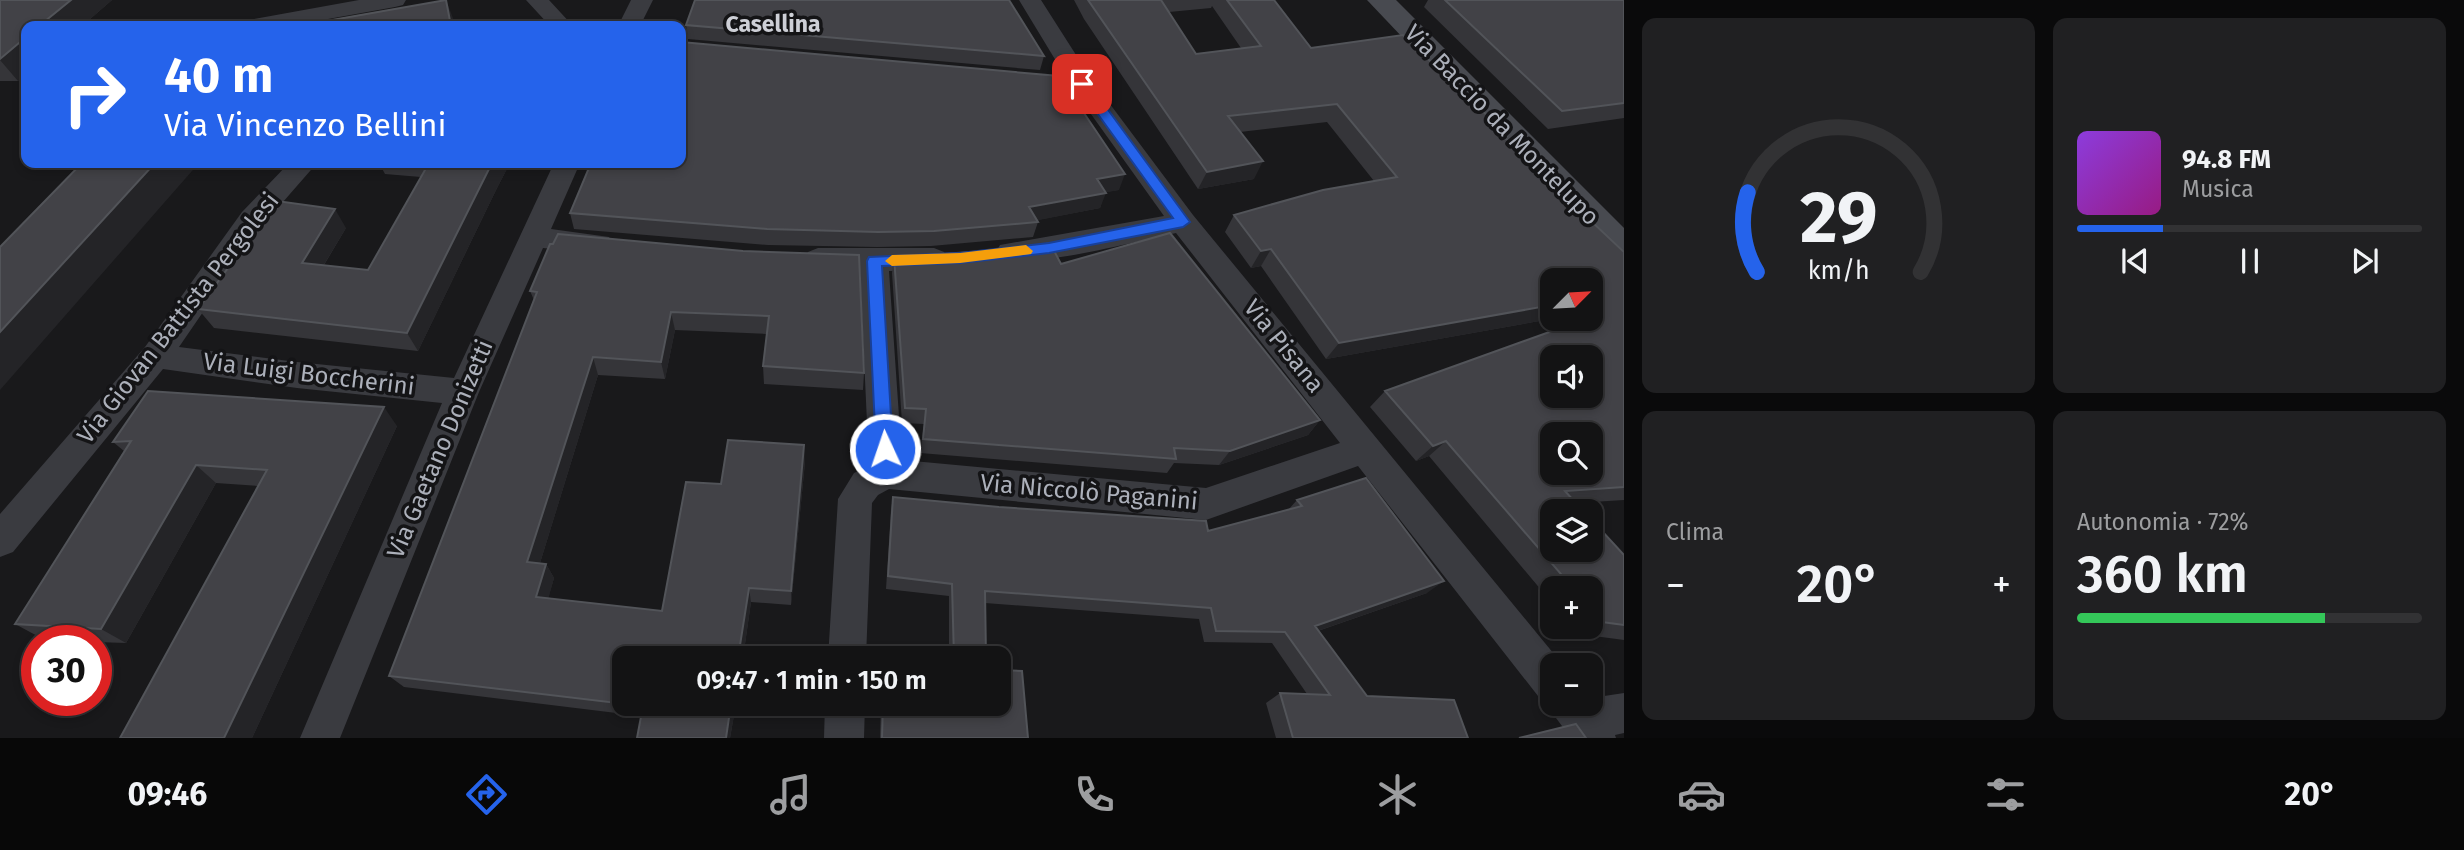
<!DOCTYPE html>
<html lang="it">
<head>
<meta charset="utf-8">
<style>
	body { margin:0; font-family:"Fira Sans",sans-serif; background:#202022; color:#f1f3f6; height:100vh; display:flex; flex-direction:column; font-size:26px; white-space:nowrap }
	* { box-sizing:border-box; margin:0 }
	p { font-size:23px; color:#9d9ea0 }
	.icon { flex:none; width:38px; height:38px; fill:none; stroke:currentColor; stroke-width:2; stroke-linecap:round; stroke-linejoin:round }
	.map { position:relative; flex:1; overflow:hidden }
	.drawer { display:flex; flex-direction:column; gap:18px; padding:18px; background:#0a0a0b; width:840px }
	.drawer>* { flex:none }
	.hud { position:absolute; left:21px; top:21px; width:665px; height:147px; border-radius:14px; box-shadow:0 4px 10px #0003,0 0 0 2px #323234; background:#2563eb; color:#fff; overflow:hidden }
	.needle { width:46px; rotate:66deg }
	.controls { position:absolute; left:1540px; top:268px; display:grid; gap:14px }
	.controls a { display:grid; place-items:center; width:63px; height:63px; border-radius:14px; background:#131314; box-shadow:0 4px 10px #0003,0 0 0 2px #323234; font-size:35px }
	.speed { position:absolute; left:21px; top:625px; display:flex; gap:14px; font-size:35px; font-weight:700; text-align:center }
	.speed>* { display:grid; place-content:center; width:91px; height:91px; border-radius:50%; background:#131314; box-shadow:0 4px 10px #0003,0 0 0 2px #323234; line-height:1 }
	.speed .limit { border:10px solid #d22; background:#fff; color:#111 }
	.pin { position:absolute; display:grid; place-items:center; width:60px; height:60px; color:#fff; margin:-30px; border-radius:14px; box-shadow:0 4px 10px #0006 }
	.me { position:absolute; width:77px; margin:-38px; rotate:357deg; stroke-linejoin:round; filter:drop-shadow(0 0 5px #0008) }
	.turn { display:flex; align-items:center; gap:24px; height:147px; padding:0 28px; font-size:32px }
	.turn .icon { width:91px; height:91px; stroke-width:2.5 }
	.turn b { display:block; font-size:49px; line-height:60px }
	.big { font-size:52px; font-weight:600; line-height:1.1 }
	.drawer .card { flex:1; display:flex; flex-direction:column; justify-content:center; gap:10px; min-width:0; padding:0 24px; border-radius:14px; background:#202022 }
	.drawer .dial { align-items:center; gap:0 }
	.dial svg { height:182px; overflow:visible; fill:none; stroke:#323234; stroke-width:7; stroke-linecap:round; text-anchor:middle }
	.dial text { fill:#f1f3f6; stroke:none }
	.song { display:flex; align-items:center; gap:21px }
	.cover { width:84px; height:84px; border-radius:10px; background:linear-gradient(135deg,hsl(270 70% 55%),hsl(310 70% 35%)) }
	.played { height:7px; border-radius:4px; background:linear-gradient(90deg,#2563eb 25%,#323234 25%) }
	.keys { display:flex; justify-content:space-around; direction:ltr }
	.heat { display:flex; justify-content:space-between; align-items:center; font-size:38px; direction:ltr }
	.charge { height:10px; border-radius:5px; background:linear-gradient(90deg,#34c759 72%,#323234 0) }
	.drawer .tiles { flex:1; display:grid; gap:18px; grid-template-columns:repeat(2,1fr) }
	.trip { position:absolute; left:612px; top:646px; width:399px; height:70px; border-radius:14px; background:#131314; box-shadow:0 4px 10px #0003,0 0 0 2px #323234; font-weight:600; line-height:70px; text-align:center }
	.menu { display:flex; height:112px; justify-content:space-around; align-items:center; background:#080808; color:#9d9ea0 }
	.menu .icon { width:49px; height:49px }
	.menu .on { color:#2563eb }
	.menu b { font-size:32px; color:#f1f3f6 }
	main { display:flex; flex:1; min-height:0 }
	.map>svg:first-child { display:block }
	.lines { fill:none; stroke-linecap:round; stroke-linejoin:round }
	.street { fill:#3a3b40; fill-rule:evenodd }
	.secondary { fill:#484a50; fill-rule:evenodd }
	.wall { fill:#353539; fill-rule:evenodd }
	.shaded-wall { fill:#242427 }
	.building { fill:#424247; stroke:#525459; stroke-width:2; fill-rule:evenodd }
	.route { fill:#2563eb; stroke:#184099; stroke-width:2 }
	.slow { fill:#f59e0b }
	.labels { text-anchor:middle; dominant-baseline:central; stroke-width:7; stroke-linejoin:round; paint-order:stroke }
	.far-quarter-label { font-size:23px; font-weight:bold; fill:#cdcfd6; stroke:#141416 }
	.street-label { font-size:24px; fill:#acb0ba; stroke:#141416 }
</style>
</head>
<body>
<main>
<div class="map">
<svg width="1624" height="738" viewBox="0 0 1624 738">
	<rect width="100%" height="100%" fill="#19191b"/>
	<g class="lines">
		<path class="street" d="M359 0H406L403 5 395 7 289 26H243L246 21 254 19Z
			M526 0H549L573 26H550Z
			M631 0H653L640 26H618Z
			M1019 0H1041L1092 80 1193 215 1563 665H1552V704H1591V698L1624 693V733L1615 735 1616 738H1571L1556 718 1551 701 1538 696 1358 466 1206 520 889 489 878 495 872 503 866 658H828L838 499 854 473 869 466 860 271 818 270 808 266 804 259 808 252 818 248H934L944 252 948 259 944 266 934 270 889 271 902 460 1206 488 1340 443 1176 233C1138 241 1032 269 1000 259L996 252 1000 245 1164 216 1073 89Z
			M289 163H317L262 226 179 347 297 362 454 378 554 163H580L551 229 609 237 613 244 609 251 599 254 543 248 479 392 340 738H300L442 403 297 388 163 369 13 552 0 557V514L145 347 242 212Z
			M825 704H865L864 738H824Z"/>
		<path class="secondary" d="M1367 0H1396L1624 228V262L1612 258Z"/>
	</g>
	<path class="wall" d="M0 0H112L82 26H26V74L18 81H0Z
		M1074 0H1274L1311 48 1495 123 1493 126 1539 172 1624 252V500L1576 503 1624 555V640L1579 634 1572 626H1591V588H1552V603L1429 456 1416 461 1370 407 1385 391 1549 332 1545 320 1326 359 1261 266 1251 268 1225 232 1234 215 1374 181 1327 122 1240 132 1254 179 1198 189 1084 19ZM1212 6 1241 48 1196 54 1169 12 1211 8ZM1552 280 1591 318H1552Z
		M1428 0H1624V118L1548 129 1424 7Z
		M686 25 1044 56 1040 70 688 39Z
		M379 163H510L497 188 418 351 214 328 198 309 346 228 324 265 368 270 421 177 385 174Z
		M1119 190 1105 192 1100 208 1037 220 1038 222 1033 237 931 246 877 247 768 245 574 229 570 213Z
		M743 251 864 373 863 390 764 384 763 366 767 334 675 330 665 379 598 375 540 563 546 564 554 578 548 598 662 611 721 484 805 462 791 605 751 602 743 658H625V704H736L730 738H637L641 716 404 687 389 676 534 300 530 291Z
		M894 257 1061 264 1320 420 1308 435 1219 465 1174 463 1167 473 920 453 924 424 902 423 892 273Z
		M397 426 252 738H120L258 486 216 483 126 643 96 642V640L43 639 15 624 124 451 113 442Z
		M893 497 1208 531 1288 510 1297 500 1427 593 1318 631 1367 696 1468 738H1276L1266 703 1280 693 1307 694 1272 643 1204 642 1199 619 985 603 986 658H949V596L886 589 891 510Z
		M881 704H999L1028 738H880Z"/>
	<path class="shaded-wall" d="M71 0H112L82 26H39Z
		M446 0 456 26H451Z
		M26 37V74L18 81 0 60V59Z
		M1263 161 1254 179 1198 189 1207 172Z
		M155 163H199L0 390V332Z
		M492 163H510L497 188 418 351 407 333Z
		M1125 174 1119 190 1092 195 1097 179Z
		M1106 193 1100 208 1024 223 1029 207Z
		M335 209 346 228 314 281 302 263Z
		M1271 249 1261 266 1251 268 1261 251Z
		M1552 305V314L1545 320 1326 359 1339 343Z
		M671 312 675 330 665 379 661 362Z
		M593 357 598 375 536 576 527 562Z
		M384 407 397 426 252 738H224Z
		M1320 420 1308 435 1219 465 1230 451Z
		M1446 441 1429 456 1416 461 1433 446Z
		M804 445 805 462 791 605V591Z
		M196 465 216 483 126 643 101 629Z
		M546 564 554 578 545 611 536 597Z
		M1444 581 1427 593 1300 637 1315 626Z
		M749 588 751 602 743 658H738Z
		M731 704H736L730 738H726Z"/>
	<path class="building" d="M0 0H71L39 26H26V37L0 59Z
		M446 0 451 26H298Z
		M695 0H1009L1044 56 686 25Z
		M1088 0H1161L1196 54 1261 46 1227 0H1274L1311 48 1403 35 1495 123 1490 124 1540 170 1538 171 1624 252V487L1565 491 1583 511H1552V550H1591V519L1624 555V625L1602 622 1591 609V588H1573L1446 441 1433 446 1385 391 1569 325 1568 318H1591V280H1552V305L1339 343 1271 249 1261 251 1234 215 1323 190 1397 177 1337 104 1228 116 1263 161 1207 172ZM1552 357H1591V396H1552ZM1552 434H1591V472H1552Z
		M1445 0H1624V103L1562 111Z
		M681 42 1059 76 1125 174 1097 179 1106 193 1029 207 1038 222 934 231 878 232 767 229 570 213 591 163H681Z
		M82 163H155L0 332V247Z
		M429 163H492L407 333 198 309 277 201 335 209 302 263 368 270Z
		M1170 233 1320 420 1230 451 1174 448 1176 459 923 439 926 409 905 408 894 257 1019 249 1050 243 1061 264Z
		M558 234 743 251 859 255 864 373 763 366 769 316 671 312 661 362 593 357 527 562 546 564 536 597 662 611 686 482 721 484 728 440 804 445 791 591 749 588 738 658H625V704H731L726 738H637L643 706 389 676 537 292 530 291 550 244H553Z
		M148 391 384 407 224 738H120L267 470 196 465 101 629 15 624 131 441 113 442Z
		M1366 478 1444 581 1315 626 1367 696 1454 700 1468 738H1293L1280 693 1330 695 1285 632 1216 631 1211 608 985 591 986 658H954L952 584 888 576 893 497 999 507 1206 521 1208 531 1302 506 1297 500Z
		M999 670 1022 671 1028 738H882L883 704H999Z
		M1576 724 1586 738H1519Z"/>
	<path class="route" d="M1082 80 1087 81 1190 222 1183 227 1049 253 960 263 882 266 893 449 891 454 885 456 879 454 876 449 867 261 869 257 960 253 1049 243 1173 218 1076 84Z"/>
	<path class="slow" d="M1026 245 1033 251 1031 254 960 263 892 266 885 261 892 255 960 253Z"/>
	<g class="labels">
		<g class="far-quarter-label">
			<text x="773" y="24">Casellina</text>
		</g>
		<g class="street-label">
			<text transform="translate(1502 125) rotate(46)">Via Baccio da Montelupo</text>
			<text transform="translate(178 318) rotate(-52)">Via Giovan Battista Pergolesi</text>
			<text transform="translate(1284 346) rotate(51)">Via Pisana</text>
			<text transform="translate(309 374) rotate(7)">Via Luigi Boccherini</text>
			<text transform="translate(440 449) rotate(-67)">Via Gaetano Donizetti</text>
			<text transform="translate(1089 492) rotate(5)">Via Niccolò Paganini</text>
		</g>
	</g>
</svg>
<div class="controls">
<a><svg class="needle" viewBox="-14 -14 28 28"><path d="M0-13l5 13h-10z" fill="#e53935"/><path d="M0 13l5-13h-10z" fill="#9d9ea0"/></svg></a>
<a><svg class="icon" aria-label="sound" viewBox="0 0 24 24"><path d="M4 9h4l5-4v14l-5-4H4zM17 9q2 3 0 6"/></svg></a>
<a><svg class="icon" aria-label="search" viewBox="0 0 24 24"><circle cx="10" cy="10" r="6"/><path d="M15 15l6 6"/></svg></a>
<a><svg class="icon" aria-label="layers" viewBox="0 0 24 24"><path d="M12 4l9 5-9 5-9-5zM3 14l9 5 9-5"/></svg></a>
<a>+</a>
<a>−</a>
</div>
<div class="speed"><div class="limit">30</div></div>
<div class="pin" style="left:1082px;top:84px;background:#d93025"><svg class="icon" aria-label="arrive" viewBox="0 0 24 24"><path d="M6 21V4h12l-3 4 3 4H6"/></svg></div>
<svg class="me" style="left:885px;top:449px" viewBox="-20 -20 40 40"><circle r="17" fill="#2563eb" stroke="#fff" stroke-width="3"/><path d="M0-11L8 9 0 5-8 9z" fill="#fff"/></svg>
<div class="trip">09:47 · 1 min · 150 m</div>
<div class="hud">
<div class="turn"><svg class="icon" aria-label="right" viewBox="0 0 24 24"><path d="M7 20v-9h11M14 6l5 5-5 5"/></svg><div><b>40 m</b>Via Vincenzo Bellini</div></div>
</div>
</div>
<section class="drawer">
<div class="tiles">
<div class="card dial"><svg viewBox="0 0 100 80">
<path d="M14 69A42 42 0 1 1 86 69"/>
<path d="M14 69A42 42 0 0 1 10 34" stroke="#2563eb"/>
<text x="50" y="56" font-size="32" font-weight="700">29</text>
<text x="50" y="72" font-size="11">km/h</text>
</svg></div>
<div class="card">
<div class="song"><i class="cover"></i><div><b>94.8 FM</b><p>Musica</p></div></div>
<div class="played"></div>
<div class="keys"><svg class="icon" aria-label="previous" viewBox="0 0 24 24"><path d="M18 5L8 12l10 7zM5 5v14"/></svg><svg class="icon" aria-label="pause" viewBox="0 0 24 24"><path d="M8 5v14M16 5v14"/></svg><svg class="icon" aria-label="next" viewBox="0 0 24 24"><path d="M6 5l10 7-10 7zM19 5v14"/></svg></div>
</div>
<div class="card"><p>Clima</p>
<div class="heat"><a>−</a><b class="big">20°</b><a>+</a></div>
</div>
<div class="card"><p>Autonomia · 72%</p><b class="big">360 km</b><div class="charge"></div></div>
</div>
</section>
</main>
<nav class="menu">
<b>09:46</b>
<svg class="icon on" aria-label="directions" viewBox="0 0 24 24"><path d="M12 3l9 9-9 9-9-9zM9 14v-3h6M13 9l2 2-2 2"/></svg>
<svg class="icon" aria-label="music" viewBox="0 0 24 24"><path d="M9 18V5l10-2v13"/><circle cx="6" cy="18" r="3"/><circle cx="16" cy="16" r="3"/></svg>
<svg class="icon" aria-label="phone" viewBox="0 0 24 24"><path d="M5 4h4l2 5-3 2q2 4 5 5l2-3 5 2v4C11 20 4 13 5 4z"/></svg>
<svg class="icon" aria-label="climate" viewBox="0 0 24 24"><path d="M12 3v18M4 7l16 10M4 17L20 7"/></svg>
<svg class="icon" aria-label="car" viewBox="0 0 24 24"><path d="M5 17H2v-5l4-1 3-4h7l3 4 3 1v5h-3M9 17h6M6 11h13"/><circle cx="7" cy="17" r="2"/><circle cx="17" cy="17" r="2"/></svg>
<svg class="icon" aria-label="filters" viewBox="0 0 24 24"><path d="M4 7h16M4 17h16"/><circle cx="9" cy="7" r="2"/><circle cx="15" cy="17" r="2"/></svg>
<b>20°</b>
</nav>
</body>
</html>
